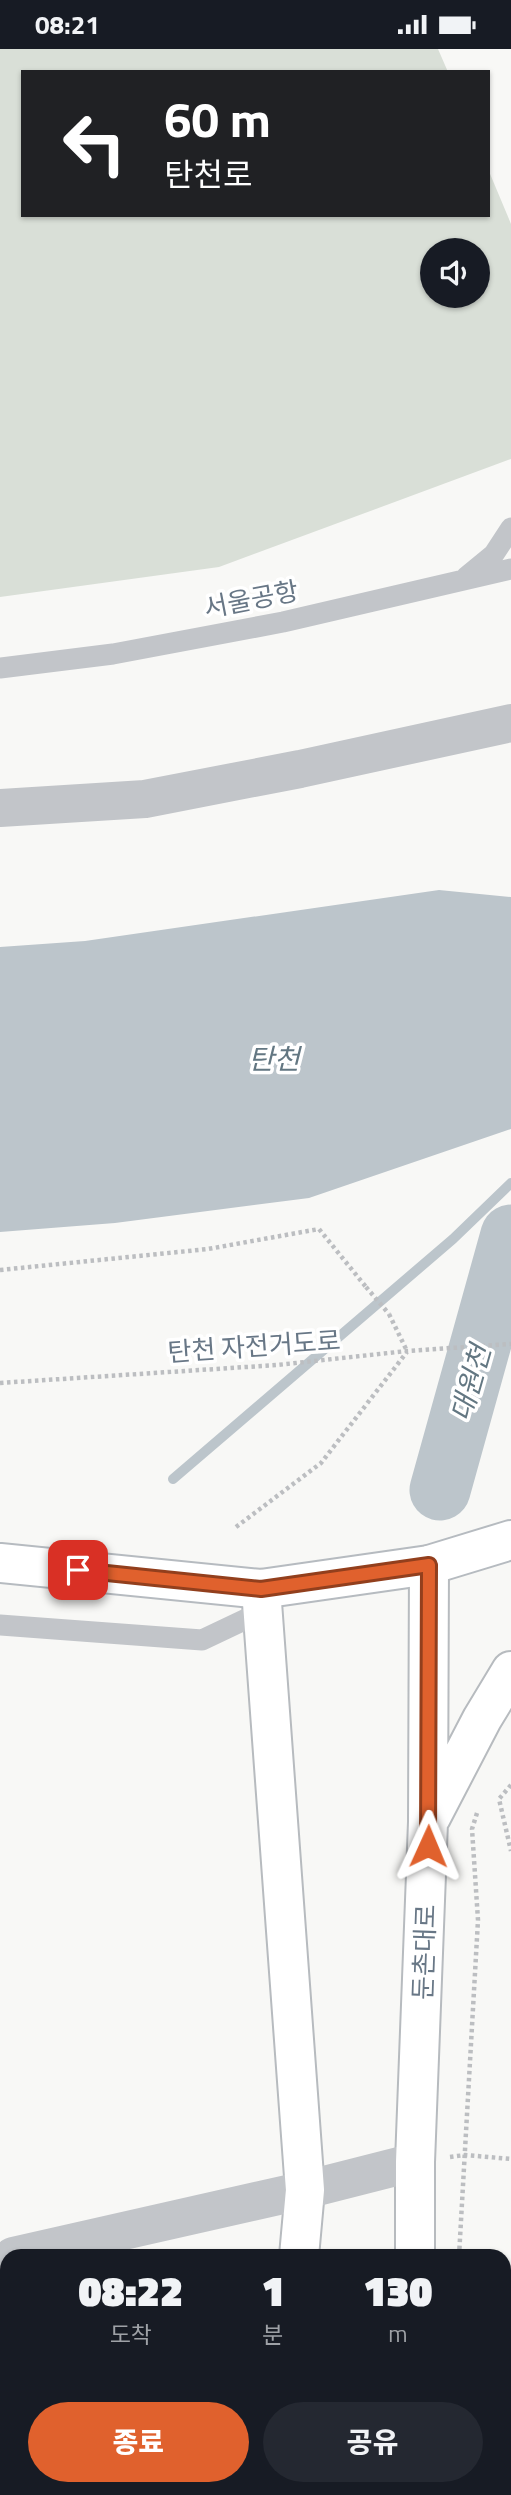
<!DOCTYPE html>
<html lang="ko">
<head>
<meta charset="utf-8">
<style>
	:root { --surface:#171b24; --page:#242831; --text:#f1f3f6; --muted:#9ea1a6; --accent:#e0612d }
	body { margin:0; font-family:"Titillium Web","Noto Sans KR",sans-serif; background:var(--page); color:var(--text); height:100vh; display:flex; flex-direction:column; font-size:26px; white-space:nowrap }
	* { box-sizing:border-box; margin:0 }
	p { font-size:23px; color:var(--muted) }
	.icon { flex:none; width:38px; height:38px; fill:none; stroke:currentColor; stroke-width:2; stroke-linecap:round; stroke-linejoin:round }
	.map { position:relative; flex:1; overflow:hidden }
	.details { position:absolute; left:0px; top:2200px; width:511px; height:247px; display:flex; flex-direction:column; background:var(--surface); border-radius:21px 21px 0 0; box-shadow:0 2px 5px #0004 }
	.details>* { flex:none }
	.hud { position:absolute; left:21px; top:21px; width:469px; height:147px; border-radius:0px; box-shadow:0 2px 5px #0004; background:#202124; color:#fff; overflow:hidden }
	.fabs { position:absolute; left:420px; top:189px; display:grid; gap:14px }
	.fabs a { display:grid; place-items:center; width:70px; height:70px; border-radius:50%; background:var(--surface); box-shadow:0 2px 5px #0004; font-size:35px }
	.pin { position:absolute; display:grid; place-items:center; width:60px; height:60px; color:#fff; margin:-30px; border-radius:14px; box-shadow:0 4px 10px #0006 }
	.me { position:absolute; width:77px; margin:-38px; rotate:1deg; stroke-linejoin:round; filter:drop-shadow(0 0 5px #0008) }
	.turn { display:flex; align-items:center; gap:24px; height:147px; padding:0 28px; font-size:32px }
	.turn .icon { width:91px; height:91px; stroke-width:2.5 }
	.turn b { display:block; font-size:49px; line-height:60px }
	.eta { display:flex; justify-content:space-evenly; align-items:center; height:119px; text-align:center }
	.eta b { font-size:42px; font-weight:800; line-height:49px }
	.button { display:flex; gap:14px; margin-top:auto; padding:14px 28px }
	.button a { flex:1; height:80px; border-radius:42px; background:var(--accent); color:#fff; font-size:28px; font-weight:800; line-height:80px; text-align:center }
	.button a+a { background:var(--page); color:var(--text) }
	.status { display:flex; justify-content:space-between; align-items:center; height:49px; padding:0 35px; background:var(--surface); direction:ltr }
	.status svg { height:19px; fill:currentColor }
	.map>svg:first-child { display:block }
	.built { fill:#e6e7e7 }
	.green { fill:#d9dfd7; fill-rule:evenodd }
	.water { fill:#bcc5cb }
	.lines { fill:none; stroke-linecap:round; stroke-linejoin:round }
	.stream { stroke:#bcc5cb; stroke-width:10 }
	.river { stroke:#bcc5cb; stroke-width:61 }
	.secondary-casing { stroke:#b6bbc0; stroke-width:42 }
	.primary-casing { stroke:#b7bbbf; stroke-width:42 }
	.path { stroke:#bcbec1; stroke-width:4.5; stroke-dasharray:3.5 3.5; stroke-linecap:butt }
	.service { stroke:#c2c5c9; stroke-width:21 }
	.minor { stroke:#c2c5c9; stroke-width:38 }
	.tertiary { stroke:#c2c5c9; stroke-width:38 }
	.secondary { stroke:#fff; stroke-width:38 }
	.primary { stroke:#fff; stroke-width:38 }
	.path-bridge { stroke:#bcbec1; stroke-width:4.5; stroke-dasharray:3.5 3.5; stroke-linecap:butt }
	.route-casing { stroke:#923f1d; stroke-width:18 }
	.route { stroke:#e0612d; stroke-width:12 }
	.labels { text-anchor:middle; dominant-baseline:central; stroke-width:7; stroke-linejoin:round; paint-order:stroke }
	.street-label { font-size:26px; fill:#687786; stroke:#fff }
	.water-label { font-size:28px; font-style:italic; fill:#637782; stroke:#fff }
</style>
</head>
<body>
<div class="status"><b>08:21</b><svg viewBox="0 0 49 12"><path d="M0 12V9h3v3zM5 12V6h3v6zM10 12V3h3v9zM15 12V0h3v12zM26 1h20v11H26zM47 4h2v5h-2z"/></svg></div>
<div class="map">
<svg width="511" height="2446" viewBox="0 0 511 2446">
	<rect width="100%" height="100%" fill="#f8f8f6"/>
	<path class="built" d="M7,2285V2440H29L3,2446L0,2430V2287Z"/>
	<path class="green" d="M0,0H438L448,23H23V166H488V120L511,175V410L219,518L0,548ZM432,201H478V247H432Z"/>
	<path class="water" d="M439,841L511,848V1080L309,1149L115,1174L0,1183V898L85,892Z"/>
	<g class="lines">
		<path class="stream" d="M173,1430L453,1190L511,1134"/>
		<path class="river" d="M440,1441L511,1186"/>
		<defs>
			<path id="secondary" d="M0,1514L261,1540L429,1516L511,1491"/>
			<path id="primary" d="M261,1540L305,2141L299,2207
				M431,1768L482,1670L511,1622
				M415,2207V2113L428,1773L429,1516
				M417,2440V2446
				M291,2446V2440"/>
		</defs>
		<use href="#secondary" class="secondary-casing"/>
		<use href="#primary" class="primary-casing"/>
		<path class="path" d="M0,1221L208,1200L319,1180L366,1238
			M389,1265L407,1302
			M0,1334L277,1316L407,1302L511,1295
			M236,1478L321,1414L407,1303
			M511,1736L499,1750L511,1802
			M450,2108L465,2106L511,2110
			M459,2207L478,1871L472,1780L477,1764"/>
		<path class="service" d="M466,528L494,505L511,479
			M0,619L113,605L283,573L511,520
			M0,1576L202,1591L263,1562
			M108,2446L125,2442"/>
		<path class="minor" d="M0,759L145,750L300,720L511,674"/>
		<path class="tertiary" d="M13,2207L305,2141L415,2113"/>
		<use href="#secondary" class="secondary"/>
		<use href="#primary" class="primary"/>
		<path class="path-bridge" d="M366,1238L389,1265"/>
	</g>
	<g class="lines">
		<defs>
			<path id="route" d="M78,1521L261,1540L429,1516L428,1797"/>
		</defs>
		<use href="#route" class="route-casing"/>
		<use href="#route" class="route"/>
	</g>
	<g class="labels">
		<g class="street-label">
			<text transform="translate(251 550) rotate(-11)">서울공항</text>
			<text transform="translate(254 1297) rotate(-4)">탄천 자전거도로</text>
			<text transform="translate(424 1903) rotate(-88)">둔촌대로</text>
		</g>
		<g class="water-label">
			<text x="274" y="1009">탄천</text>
			<text transform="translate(470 1334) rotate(-74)">대원천</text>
		</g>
	</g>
</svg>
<div class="fabs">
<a><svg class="icon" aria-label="sound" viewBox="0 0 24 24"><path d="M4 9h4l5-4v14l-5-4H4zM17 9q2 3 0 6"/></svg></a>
</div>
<div class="pin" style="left:78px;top:1521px;background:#d93025"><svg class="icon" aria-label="arrive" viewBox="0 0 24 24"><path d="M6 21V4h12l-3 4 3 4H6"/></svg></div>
<svg class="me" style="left:428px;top:1797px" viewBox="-20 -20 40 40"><path d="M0-17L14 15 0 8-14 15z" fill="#e0612d" stroke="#fff" stroke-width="4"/></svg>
<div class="hud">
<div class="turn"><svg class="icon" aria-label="left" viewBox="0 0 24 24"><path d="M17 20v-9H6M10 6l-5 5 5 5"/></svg><div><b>60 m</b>탄천로</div></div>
</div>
<section class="details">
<div class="eta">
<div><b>08:22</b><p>도착</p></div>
<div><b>1</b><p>분</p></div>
<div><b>130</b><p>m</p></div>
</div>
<div class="button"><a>종료</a><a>공유</a></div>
</section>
</div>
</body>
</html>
